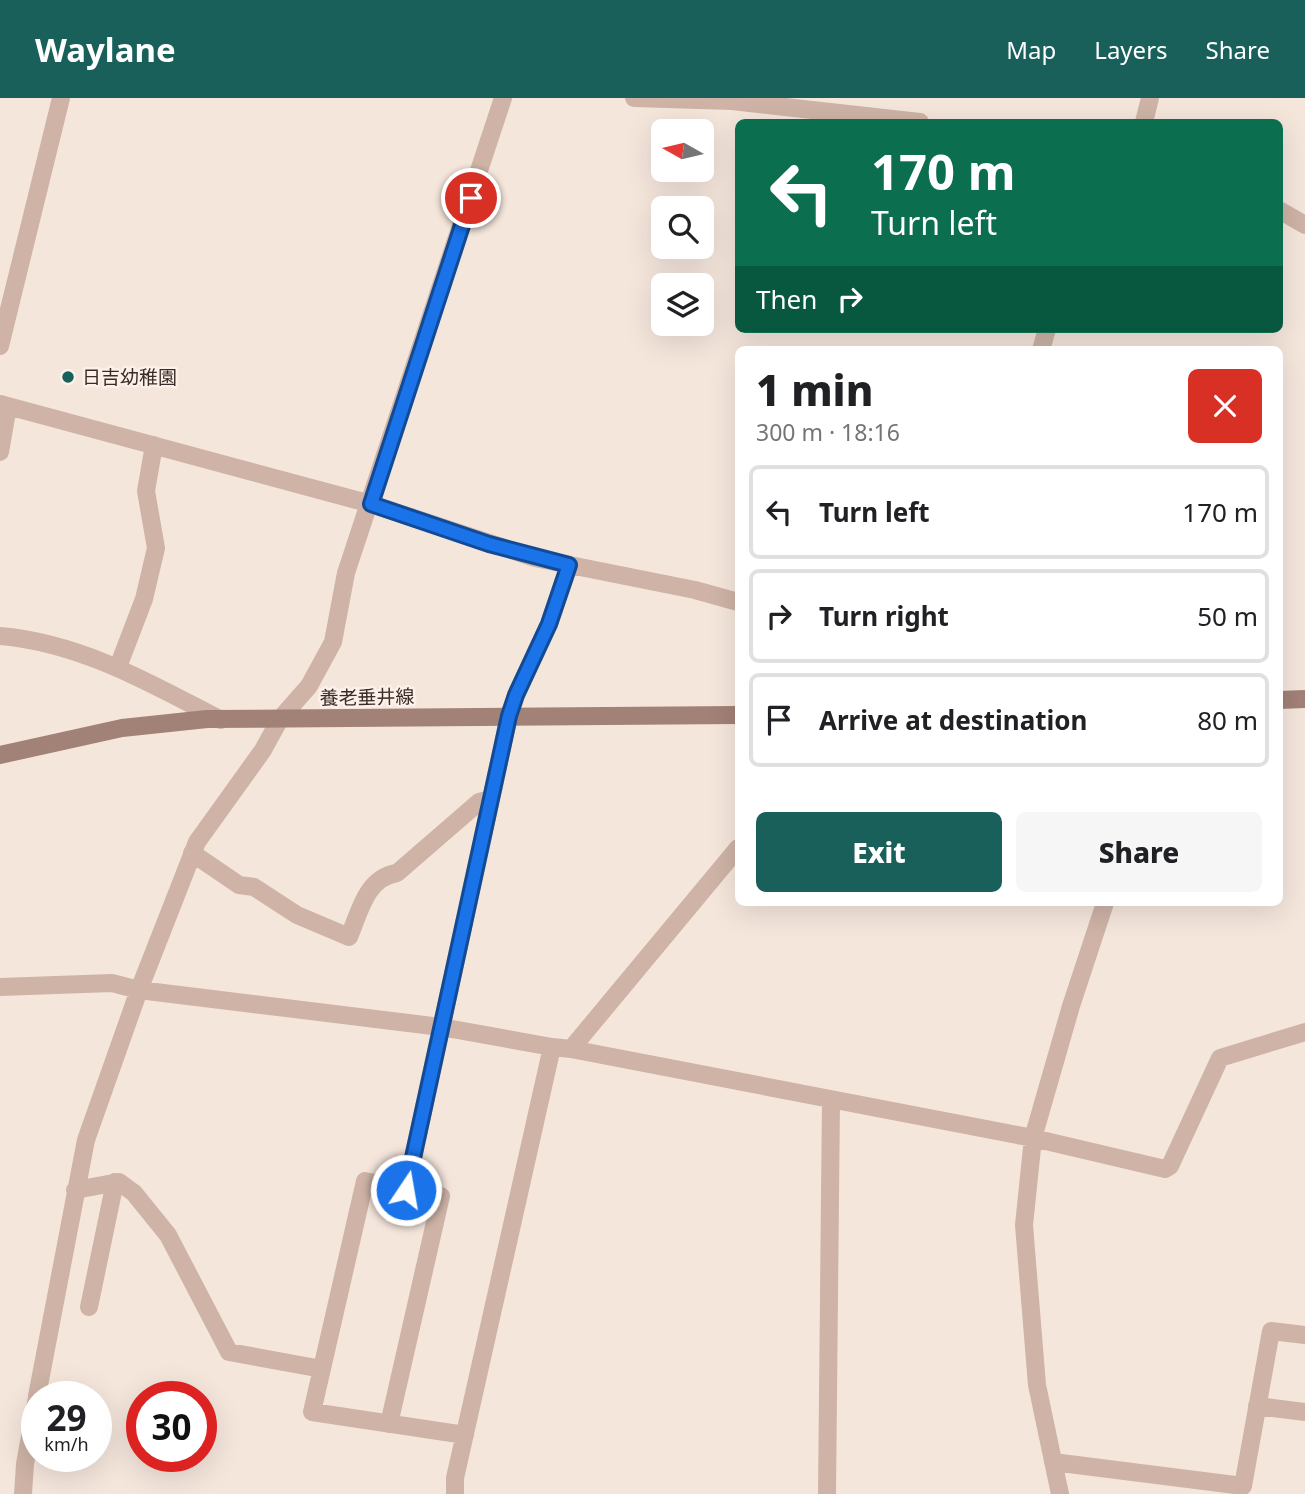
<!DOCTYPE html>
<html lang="en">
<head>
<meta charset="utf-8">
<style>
	:root { --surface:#fff; --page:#f6f6f6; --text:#202124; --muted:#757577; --line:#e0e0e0; --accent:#19605b }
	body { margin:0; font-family:"Noto Sans","Noto Sans JP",sans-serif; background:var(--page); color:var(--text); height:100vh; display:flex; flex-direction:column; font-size:26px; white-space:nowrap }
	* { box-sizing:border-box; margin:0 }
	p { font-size:23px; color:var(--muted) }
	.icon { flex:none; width:38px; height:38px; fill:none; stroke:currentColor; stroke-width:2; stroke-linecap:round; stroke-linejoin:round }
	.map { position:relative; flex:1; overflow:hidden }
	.details { position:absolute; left:735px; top:248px; width:548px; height:560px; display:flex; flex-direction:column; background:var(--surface); border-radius:10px; box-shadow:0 7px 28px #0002 }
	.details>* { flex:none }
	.top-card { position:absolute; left:735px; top:21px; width:548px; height:214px; border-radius:10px; box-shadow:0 7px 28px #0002; background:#0b6e4f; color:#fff; overflow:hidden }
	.needle { width:46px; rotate:278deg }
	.tools { position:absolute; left:651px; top:21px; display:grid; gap:14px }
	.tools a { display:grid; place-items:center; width:63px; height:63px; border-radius:10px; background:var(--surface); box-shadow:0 7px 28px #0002; font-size:35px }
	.speed { position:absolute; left:21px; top:1283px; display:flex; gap:14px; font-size:35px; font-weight:700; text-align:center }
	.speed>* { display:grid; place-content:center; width:91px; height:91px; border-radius:50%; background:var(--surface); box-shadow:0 7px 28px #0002; line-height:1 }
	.speed small { font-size:18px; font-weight:400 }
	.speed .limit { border:10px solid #d22; background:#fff; color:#111 }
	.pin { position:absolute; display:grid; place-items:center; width:60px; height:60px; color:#fff; margin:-30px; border:4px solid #fff; border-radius:50%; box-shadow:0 2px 7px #0007 }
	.me { position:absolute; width:77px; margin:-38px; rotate:12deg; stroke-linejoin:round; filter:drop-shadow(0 0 5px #0008) }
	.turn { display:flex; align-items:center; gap:24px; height:147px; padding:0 21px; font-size:32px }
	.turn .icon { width:91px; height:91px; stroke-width:2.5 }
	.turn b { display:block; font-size:49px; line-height:60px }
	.then { display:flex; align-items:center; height:66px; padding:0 21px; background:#0003; gap:14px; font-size:26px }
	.round { display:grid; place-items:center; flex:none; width:74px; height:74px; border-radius:10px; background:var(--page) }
	.summary { display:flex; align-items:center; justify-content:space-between; height:119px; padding:0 21px }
	h1 { font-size:42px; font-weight:800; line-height:52px }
	.primary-button { display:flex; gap:14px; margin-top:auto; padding:14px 21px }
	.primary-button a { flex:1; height:80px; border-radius:10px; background:var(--accent); color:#fff; font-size:28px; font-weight:800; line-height:80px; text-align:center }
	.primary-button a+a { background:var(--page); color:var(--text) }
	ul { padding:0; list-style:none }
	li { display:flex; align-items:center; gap:21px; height:94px; margin:0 14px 10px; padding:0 7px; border:4px solid var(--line); border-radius:10px }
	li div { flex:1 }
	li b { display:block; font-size:26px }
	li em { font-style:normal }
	header { display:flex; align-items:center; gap:42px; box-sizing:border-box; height:98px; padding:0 35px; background:var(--accent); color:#fff }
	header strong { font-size:33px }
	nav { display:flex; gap:38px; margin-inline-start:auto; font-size:24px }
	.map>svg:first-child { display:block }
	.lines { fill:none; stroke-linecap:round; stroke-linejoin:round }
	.street { stroke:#ceb3a6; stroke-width:18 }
	.secondary { stroke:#a28177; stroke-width:18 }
	.route-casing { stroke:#114b97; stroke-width:18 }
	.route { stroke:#1a73e8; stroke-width:12 }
	.poi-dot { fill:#19605b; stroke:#fcf1e9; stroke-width:2.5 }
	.labels { text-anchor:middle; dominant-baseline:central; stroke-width:5; stroke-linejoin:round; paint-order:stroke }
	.poi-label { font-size:19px; fill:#3a2b28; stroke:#fcf1e9; text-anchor:start }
	.street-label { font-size:19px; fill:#3a2b28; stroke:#fcf1e9 }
</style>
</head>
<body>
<header>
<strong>Waylane</strong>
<nav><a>Map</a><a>Layers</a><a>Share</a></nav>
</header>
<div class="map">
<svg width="1305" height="1396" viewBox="0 0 1305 1396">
	<rect width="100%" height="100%" fill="#f5e6dc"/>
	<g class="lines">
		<path class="street" d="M634,0L732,3L920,24
			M1144,24L1150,0
			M1279,112L1305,127
			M0,248L61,0
			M1041,252L1047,231
			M0,306L371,406L535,460L695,492L738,504
			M0,354L8,308
			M0,538C81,545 150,585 221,622
			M118,569L144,501L156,450L146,393L154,347
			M192,755L239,787L254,789L297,817L349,839C360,813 366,780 397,775L479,704L491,701
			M0,889L112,885L139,892L441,929L552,949
			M571,951L1033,1040L1165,1071L1170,1068L1220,960L1305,934
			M75,1092L119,1084L134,1095L168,1137L229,1254L322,1271
			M406,1092L509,618L516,597L549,526L569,467
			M89,1209L115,1084
			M37,1298L86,1042L139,892L197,744L263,652L280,621L309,588L333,544L346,475L503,0
			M1257,1308L1305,1314
			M389,1326L441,1098L365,1083L312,1314L465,1337
			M1053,1364L1243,1388L1271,1233L1305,1237
			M23,1396L25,1366L37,1299
			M455,1396V1380L552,949L571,951L738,750
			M827,1396L831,1001
			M1060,1396L1037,1287L1024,1127L1033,1040L1071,908L1105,805"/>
		<path class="secondary" d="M1279,602L1305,601
			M0,657L122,630L207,621L738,617"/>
	</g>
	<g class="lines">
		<defs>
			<path id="route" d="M406,1092L509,618L516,597L549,526L569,467L489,446L371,406L471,100"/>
		</defs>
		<use href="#route" class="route-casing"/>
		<use href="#route" class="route"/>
	</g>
	<circle class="poi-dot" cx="68" cy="279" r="7"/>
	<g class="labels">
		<g class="poi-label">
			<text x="82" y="279">日吉幼稚園</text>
		</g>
		<g class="street-label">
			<text transform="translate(367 599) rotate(-1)">養老垂井線</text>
		</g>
	</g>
</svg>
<div class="tools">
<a><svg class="needle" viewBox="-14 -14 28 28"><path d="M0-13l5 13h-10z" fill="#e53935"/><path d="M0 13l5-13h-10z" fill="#757577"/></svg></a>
<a><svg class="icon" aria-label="search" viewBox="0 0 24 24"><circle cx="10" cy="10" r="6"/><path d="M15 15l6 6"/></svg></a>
<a><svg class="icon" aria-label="layers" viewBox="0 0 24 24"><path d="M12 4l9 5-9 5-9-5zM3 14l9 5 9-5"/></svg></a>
</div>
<div class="speed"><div>29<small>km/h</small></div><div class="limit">30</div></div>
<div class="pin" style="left:471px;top:100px;background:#d93025"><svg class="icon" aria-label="arrive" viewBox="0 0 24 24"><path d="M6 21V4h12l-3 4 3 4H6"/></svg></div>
<svg class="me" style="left:406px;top:1092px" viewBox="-20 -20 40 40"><circle r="17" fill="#1a73e8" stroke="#fff" stroke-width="3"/><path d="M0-11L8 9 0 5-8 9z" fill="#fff"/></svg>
<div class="top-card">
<div class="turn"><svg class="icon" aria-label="left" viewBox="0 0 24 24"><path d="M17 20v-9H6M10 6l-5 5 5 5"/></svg><div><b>170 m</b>Turn left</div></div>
<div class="then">Then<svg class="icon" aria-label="right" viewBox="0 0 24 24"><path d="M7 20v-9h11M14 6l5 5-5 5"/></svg></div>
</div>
<section class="details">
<div class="summary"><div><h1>1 min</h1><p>300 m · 18:16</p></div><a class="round" style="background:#d93025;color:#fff"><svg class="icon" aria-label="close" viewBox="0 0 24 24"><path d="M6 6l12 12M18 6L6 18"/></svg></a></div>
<ul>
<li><svg class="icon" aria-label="left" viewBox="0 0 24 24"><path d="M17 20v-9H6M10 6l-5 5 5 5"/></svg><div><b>Turn left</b></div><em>170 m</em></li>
<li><svg class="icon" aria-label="right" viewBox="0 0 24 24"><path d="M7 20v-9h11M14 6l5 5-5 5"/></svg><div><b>Turn right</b></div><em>50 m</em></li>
<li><svg class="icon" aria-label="arrive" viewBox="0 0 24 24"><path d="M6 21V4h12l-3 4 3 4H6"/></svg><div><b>Arrive at destination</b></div><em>80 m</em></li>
</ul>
<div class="primary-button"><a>Exit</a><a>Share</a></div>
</section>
</div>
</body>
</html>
